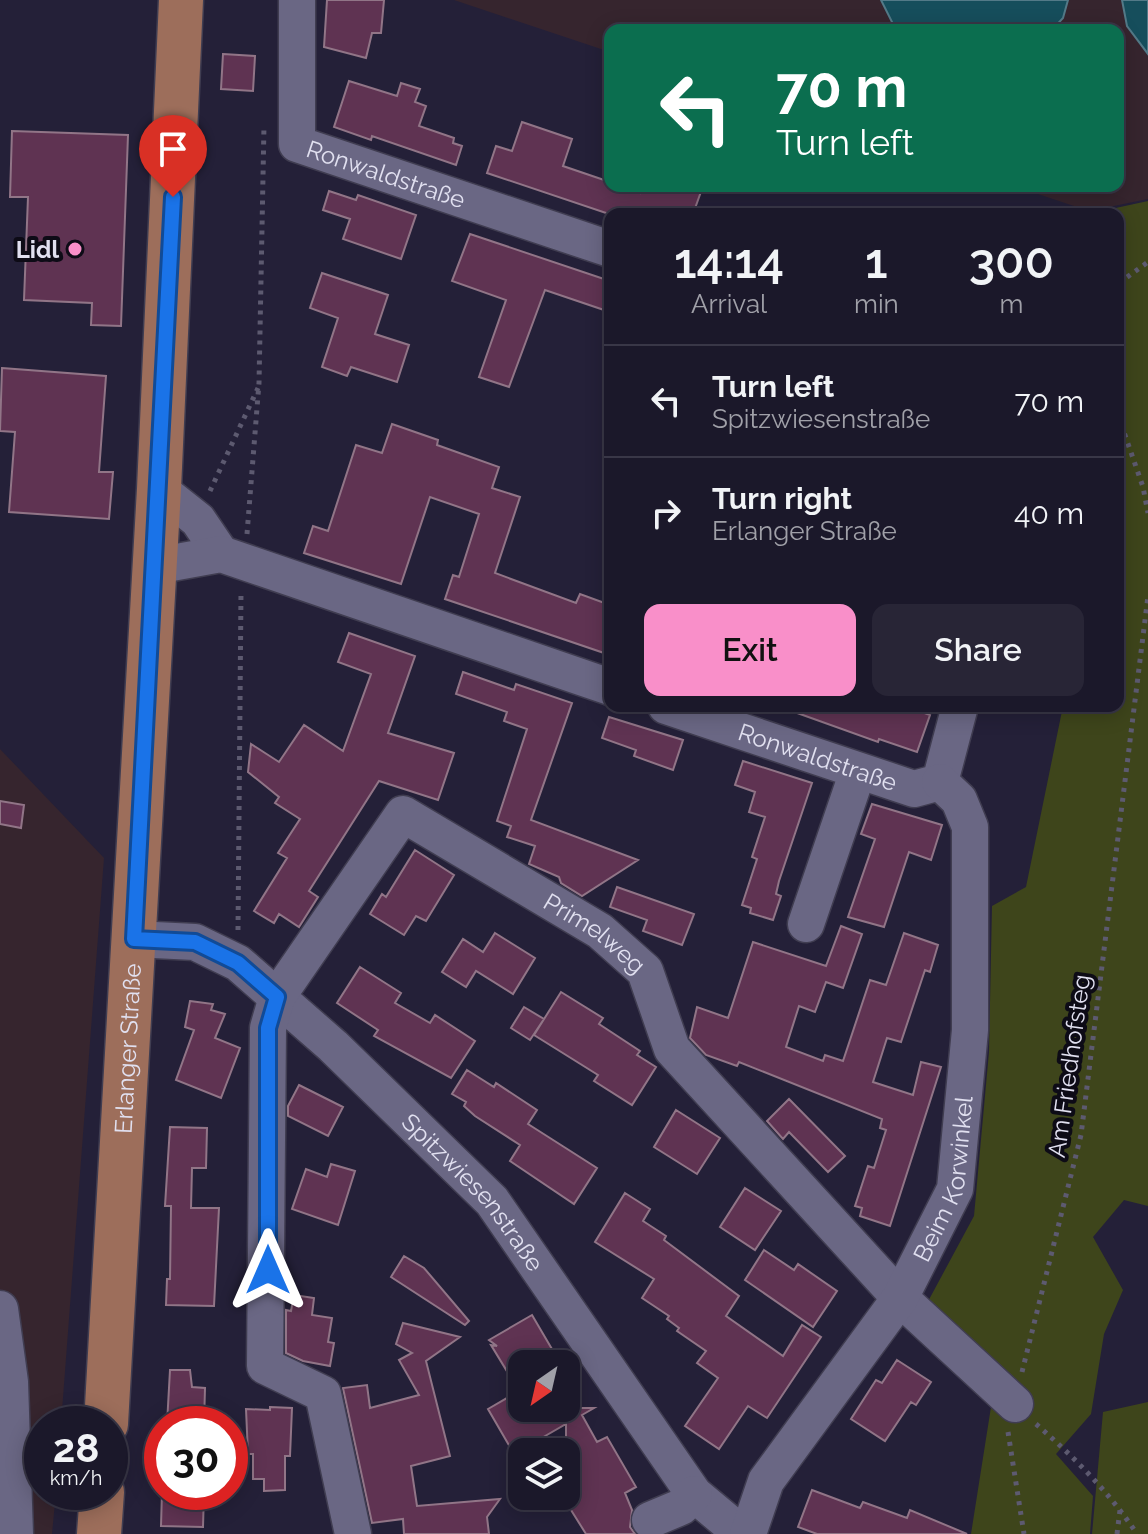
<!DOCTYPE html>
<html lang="en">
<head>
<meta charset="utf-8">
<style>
	:root { --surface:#1b182a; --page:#282536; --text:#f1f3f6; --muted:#a0a0a8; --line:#393747; --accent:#f98fc9 }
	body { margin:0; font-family:Raleway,sans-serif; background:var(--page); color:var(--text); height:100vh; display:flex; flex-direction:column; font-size:30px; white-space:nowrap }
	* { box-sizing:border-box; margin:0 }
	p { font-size:26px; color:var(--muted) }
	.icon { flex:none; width:44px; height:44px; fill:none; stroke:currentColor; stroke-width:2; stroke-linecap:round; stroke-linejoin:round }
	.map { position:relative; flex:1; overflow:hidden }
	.details { position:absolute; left:604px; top:208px; width:520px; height:504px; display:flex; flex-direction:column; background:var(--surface); border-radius:16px; box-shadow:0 4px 20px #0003,0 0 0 2px var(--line) }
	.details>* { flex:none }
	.banner { position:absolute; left:604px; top:24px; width:520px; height:168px; border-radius:16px; box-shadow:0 4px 20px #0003,0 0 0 2px var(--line); background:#0b6e4f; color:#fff; overflow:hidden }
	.needle { width:52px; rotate:214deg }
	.fabs { position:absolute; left:508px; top:1350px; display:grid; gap:16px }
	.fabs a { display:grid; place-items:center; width:72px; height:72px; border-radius:16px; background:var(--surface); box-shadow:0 4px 20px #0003,0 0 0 2px var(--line); font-size:40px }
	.speed { position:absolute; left:24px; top:1406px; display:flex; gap:16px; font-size:40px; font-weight:700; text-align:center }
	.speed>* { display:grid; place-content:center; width:104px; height:104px; border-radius:50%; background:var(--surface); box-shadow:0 4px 20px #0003,0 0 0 2px var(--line); line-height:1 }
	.speed small { font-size:20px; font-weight:400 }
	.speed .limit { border:12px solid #d22; background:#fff; color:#111 }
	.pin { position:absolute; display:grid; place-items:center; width:68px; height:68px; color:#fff; margin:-82px -34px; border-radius:50% 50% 50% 0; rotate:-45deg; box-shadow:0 0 8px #0007 }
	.pin .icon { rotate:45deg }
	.me { position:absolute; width:88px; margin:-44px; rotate:0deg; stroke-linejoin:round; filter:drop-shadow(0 0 6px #0008) }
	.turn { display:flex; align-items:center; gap:28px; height:168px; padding:0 40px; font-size:36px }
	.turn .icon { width:104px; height:104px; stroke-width:2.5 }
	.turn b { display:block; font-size:56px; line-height:68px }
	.eta { display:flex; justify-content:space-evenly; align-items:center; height:136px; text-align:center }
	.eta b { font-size:48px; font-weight:600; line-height:56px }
	.button { display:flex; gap:16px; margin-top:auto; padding:16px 40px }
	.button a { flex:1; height:92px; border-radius:16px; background:var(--accent); color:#111; font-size:32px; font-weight:600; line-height:92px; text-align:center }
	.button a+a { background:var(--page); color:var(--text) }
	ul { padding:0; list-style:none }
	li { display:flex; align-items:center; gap:24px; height:112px; padding:0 40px; border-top:2px solid var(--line) }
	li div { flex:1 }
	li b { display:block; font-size:30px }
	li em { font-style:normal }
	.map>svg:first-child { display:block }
	.industrial { fill:#36252e }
	.green { fill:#3e451b }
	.water { fill:#164e5c; stroke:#537a88; stroke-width:2 }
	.building { fill:#5f3352; stroke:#917587; stroke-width:2 }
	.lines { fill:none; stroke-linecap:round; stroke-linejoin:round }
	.minor-casing { stroke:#403d51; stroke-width:39 }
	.major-casing { stroke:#403d51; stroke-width:47 }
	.path { stroke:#5d5a70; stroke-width:5; stroke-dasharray:4 6; stroke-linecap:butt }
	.minor { stroke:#6a6784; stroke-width:36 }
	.major { stroke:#9d6e5b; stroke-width:44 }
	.route-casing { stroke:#114b97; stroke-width:20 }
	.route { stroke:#1a73e8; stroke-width:14 }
	.poi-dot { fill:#f98fc9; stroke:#0d0b16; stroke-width:3 }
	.labels { text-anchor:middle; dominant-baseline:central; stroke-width:8; stroke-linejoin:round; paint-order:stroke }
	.street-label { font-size:24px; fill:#e1e0f0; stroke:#0d0b16 }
	.poi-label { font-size:24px; font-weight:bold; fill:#e1e0f0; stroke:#0d0b16; text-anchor:end }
</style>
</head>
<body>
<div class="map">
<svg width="1148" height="1534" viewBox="0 0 1148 1534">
	<rect width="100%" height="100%" fill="#242038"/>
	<path class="industrial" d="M454,0H1148V199L1089,211L1014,186H1118V30H610V52Z
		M0,749L104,858L61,1424H42V1492H56L52,1534H0Z"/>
	<path class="green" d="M1148,201V1206L1124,1200L1093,1237L1123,1290L1104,1334L1091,1414L1056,1454L1093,1496L1090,1534H971L991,1407L925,1307L974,1216L989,1052L992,906L1026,887L1063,706H1118V214H1088Z
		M1148,1402V1534H1092L1103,1412Z"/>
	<path class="water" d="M881,0H1068L1063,18L1052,30H896Z
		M1122,0H1148V54L1127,26Z"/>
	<path class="building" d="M327,0H384L381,33H372L366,58L324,47Z
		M223,54L255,56L253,91L221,89Z
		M349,81L397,96L401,83L420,89L415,102L426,106L419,126L454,138L453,143L462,146L456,165L372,136L371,140L334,127Z
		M522,122L572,139L563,166L610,182V186L640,193L643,186H703L693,214H609L487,173L496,146L512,151Z
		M12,131L128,135L121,326L91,325L92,303L24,300L28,197H10Z
		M329,191L356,200L358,195L416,215L401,259L343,239L350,219L323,210Z
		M470,234L610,281V312L545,290L509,387L479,377L506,300L452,281Z
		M322,273L388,295L375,334L409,345L397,382L351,367L347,376L322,367L338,318L310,308Z
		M2,368L106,376L99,472H113L109,519L9,512L15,432L0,431Z
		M392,424L438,440L437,445L499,467L492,488L520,497L495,573L576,603L580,594L610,605V655L445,599L453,575L459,577L479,514L430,497L401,584L304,553L313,526L328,531L356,445L382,453Z
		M349,633L415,656L388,733L454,753L438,800L379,781L309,891L318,897L299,927L279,914L274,923L254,911L287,858L278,853L300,819L275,803L279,797L248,772L251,744L279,762L304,725L343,751L371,674L338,662Z
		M463,672L514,690L516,684L572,703L531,820L638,860L582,896L561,883L559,877L529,864L535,846L507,837L511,826L497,821L527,729L504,721L507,712L456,694Z
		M786,706H905L930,715L917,752L879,739L878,742L786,709Z
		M609,717L683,740L673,770L634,756L636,750L602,738Z
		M743,761L812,783L779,881L776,894L781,896L773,920L750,913L751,908L742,905L757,859L752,857L765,817L749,812L755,792L735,785Z
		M0,801L24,805L21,828L0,824Z
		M872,804L942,825L931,860L909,852L884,927L848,917L875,839L861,834Z
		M415,850L454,875L426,921L416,916L404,935L370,914L382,894L386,897Z
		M617,887L694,914L682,945L643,931L647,920L610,907Z
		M841,926L862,934L843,988L826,982L815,1012L799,1006L786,1047L823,1061L825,1055L843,1061L870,980L886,985L904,933L938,945L930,972L925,970L901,1042L887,1038L873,1082L913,1095L921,1062L941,1067L890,1226L860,1216L862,1208L855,1206L868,1166L874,1168L886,1130L880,1128L882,1119L739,1062L737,1066L706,1055L690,1038L697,1007L728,1018L753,942L826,966Z
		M495,933L535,958L513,994L476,971L466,987L442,972L463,939L483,952Z
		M360,967L401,993L395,1003L430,1023L435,1015L475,1041L451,1078L374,1036L378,1030L337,1003Z
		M561,992L603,1018L599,1024L640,1051L637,1055L656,1067L632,1105L594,1081L598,1075L534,1035Z
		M190,1001L213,1004L211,1010L225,1014L215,1038L240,1048L221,1098L176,1080L194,1030L185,1027Z
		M524,1007L544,1019L530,1040L511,1028Z
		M467,1070L494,1087L496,1083L537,1110L528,1124L597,1168L574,1204L510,1161L520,1145L475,1116L464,1106L466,1102L452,1094Z
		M299,1085L343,1107L328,1136L288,1116V1106Z
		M789,1099L845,1156L828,1172L789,1132L783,1139L767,1121Z
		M676,1110L720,1138L697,1174L654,1147Z
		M170,1127L207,1128L206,1168H192L191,1208H219L214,1306L166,1305L167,1279H170L171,1206H165Z
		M331,1164L355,1171L338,1225L292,1209L306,1169L327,1177Z
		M745,1188L781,1211L755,1250L720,1227Z
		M625,1193L650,1209L643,1221L666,1236L664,1240L739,1296L726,1316L783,1356L802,1325L821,1337L767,1418L748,1406L719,1449L685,1426L718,1378L697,1363L706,1351L677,1331L679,1328L667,1319L669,1316L642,1298L654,1279L595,1242Z
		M764,1250L794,1270L798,1264L837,1291L813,1327L745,1280Z
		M404,1256L424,1268L469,1321L465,1325L391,1277Z
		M294,1295L314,1298L312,1315L332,1318L328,1342L334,1343L330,1366L303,1361L286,1353V1310L291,1311Z
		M532,1315L556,1356L543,1364H522V1408H566V1387L578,1408H594L582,1415L597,1442L607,1437L636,1487L625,1493L632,1510L630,1527L635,1534H586L566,1502V1424L514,1454L488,1409L519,1391L491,1345L497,1346L489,1340Z
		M403,1323L460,1337L426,1361L450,1456L411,1466L417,1506L500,1499L487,1517L489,1534H404L403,1519L372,1523L343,1388L367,1385L370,1408L419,1395L399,1360L412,1353L396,1344Z
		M897,1360L931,1382L916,1405L911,1402L885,1441L851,1419L876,1380L882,1383Z
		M170,1370H190L192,1387L205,1388L204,1424H167Z
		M270,1407L292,1408L290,1456H285V1490L264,1491V1479H253V1454H248L246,1409L270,1410Z
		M812,1490L860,1508L863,1502L907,1518L910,1510L967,1534H817L798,1527Z
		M162,1492H204L203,1527L161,1526Z"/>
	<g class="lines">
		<defs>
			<g id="minor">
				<path id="s1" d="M297,0V144L610,249"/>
				<path d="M159,489L198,520L221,554"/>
				<path d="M155,566L221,554L610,687"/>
				<path id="s2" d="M666,706L914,789L940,782L960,706"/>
				<path d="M806,924L858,771"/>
				<path id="s3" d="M134,939L195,942L238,963L333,1046L492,1201L694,1494L742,1534"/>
				<path d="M0,1309L10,1382L15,1534"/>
				<path d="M650,1520L681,1507L694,1494"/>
				<path id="s4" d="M353,1534L323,1394L265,1366L268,1028L277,997L403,814L600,931L645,971L672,1049L900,1298L1015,1404"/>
				<path id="s5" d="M748,1534L766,1481L900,1298L955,1189L970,1030V827L959,800L940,782"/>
			</g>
			<g id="major">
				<path id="s6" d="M106,1424L159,489L181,0"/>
				<path d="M99,1534L102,1492"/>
			</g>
		</defs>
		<use href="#minor" class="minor-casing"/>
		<use href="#major" class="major-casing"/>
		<path class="path" d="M1119,283L1148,262
			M1118,337L1121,280
			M1118,415L1143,487L1148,513
			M210,491L258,388
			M247,534L259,383L264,125
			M238,930L241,592
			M1022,1372L1081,1135L1148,596
			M1036,1424C1074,1457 1109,1492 1137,1534
			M1008,1432L1024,1534
			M1117,1534L1120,1510"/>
		<use href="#minor" class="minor"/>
		<use href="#major" class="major"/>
	</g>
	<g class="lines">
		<defs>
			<path id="route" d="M173,197L134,939L195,942L238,963L277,997L268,1028V1270"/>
		</defs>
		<use href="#route" class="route-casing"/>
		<use href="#route" class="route"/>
	</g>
	<circle class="poi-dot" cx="75" cy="249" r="8"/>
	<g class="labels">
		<g class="street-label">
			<text stroke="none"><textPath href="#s1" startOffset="238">Ronwaldstraße</textPath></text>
			<text stroke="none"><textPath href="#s2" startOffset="160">Ronwaldstraße</textPath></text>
			<text stroke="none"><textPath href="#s4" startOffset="1026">Primelweg</textPath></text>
			<text stroke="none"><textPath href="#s6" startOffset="376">Erlanger Straße</textPath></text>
			<text transform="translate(1069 1066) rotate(-82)">Am Friedhofsteg</text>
			<text stroke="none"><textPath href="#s5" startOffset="412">Beim Korwinkel</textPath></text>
			<text stroke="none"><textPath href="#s3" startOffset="438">Spitzwiesenstraße</textPath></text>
		</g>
		<g class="poi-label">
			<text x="59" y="249">Lidl</text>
		</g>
	</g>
</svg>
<div class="fabs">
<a><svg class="needle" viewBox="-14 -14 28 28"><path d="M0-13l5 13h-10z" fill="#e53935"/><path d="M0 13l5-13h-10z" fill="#a0a0a8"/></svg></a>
<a><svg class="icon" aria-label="layers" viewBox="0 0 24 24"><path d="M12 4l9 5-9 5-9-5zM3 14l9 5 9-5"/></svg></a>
</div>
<div class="speed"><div>28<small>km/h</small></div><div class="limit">30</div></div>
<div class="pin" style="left:173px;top:197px;background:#d93025"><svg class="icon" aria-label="arrive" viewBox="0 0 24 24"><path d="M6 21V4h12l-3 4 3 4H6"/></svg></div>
<svg class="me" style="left:268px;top:1270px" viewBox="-20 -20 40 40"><path d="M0-17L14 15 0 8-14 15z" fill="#1a73e8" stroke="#fff" stroke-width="4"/></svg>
<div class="banner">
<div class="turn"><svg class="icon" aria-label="left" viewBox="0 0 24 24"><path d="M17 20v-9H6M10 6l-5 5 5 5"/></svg><div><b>70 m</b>Turn left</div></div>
</div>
<section class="details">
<div class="eta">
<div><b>14:14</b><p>Arrival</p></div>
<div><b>1</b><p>min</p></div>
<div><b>300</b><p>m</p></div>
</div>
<ul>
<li><svg class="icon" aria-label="left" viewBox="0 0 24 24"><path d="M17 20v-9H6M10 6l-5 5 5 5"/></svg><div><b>Turn left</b><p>Spitzwiesenstraße</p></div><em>70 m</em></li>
<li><svg class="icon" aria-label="right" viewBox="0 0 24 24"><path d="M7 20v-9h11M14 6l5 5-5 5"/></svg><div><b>Turn right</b><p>Erlanger Straße</p></div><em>40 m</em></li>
</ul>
<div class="button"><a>Exit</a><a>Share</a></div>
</section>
</div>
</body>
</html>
